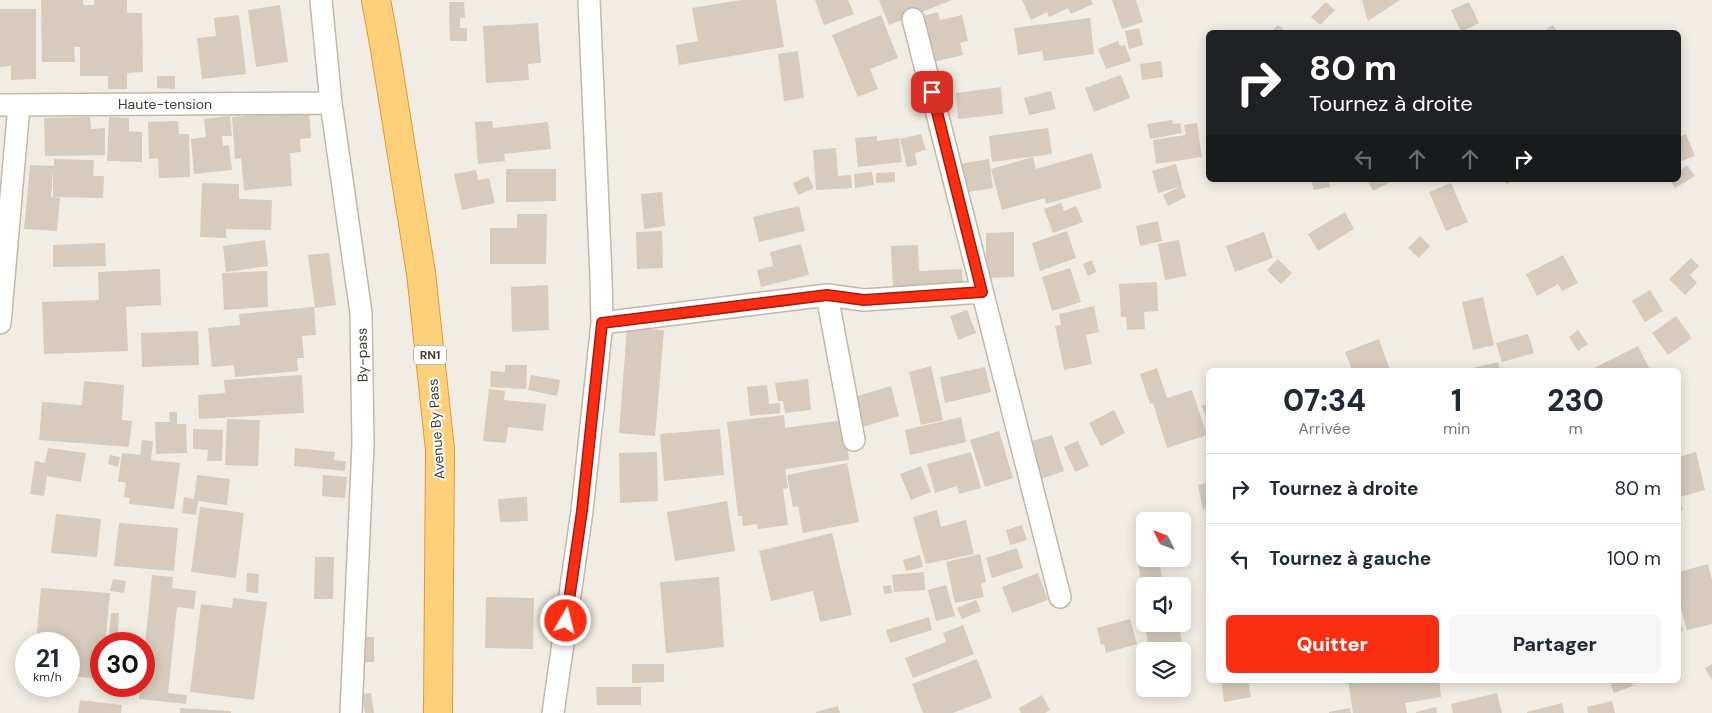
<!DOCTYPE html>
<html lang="fr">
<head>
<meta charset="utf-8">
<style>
	:root { --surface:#fff; --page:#f6f6f7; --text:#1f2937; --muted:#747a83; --line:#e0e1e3; --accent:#fa2e13 }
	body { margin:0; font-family:"DM Sans",sans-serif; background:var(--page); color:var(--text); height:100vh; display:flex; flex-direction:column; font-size:19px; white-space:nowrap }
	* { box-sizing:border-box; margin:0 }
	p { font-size:16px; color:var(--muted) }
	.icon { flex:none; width:28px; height:28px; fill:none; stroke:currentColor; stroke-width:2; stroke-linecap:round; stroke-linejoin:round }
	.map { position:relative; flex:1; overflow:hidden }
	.panel { position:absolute; left:1206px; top:368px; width:475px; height:315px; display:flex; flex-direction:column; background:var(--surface); border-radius:8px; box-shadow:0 2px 12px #0003 }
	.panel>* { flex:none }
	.top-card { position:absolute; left:1206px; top:30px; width:475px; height:152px; border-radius:8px; box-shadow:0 2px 12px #0003; background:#202124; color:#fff; overflow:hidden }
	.needle { width:32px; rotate:312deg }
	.buttons { position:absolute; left:1136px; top:512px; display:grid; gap:10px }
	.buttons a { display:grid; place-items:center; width:55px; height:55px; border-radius:8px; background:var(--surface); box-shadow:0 2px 12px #0003; font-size:25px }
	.speed { position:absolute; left:15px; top:632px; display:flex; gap:10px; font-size:25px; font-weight:700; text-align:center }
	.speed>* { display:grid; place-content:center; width:65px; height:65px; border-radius:50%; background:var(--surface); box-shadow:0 2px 12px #0003; line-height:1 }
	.speed small { font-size:12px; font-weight:400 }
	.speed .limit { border:8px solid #d22; background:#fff; color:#111 }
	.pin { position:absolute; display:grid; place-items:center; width:42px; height:42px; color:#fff; margin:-21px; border-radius:10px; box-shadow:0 2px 8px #0006 }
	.me { position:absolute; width:55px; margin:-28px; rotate:8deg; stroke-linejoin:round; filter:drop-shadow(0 0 4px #0008) }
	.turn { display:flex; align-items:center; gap:18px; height:105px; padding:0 20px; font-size:22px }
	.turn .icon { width:65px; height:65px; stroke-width:2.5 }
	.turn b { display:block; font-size:35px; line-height:42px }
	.lanes { display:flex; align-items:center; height:48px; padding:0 20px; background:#0003; justify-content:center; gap:25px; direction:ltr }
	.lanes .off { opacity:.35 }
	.eta { display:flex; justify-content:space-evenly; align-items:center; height:85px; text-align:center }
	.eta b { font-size:30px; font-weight:800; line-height:35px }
	.primary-button { display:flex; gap:10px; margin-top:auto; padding:10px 20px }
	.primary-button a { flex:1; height:58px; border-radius:8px; background:var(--accent); color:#fff; font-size:20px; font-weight:800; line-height:58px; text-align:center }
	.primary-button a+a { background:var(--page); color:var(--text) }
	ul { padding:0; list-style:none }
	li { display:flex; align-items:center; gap:15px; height:70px; padding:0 20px; border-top:1px solid var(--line) }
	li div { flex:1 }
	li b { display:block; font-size:19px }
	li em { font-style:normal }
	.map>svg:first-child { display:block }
	.building { fill:#d6cbbc }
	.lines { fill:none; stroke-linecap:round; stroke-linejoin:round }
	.minor-casing { stroke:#c0b8aa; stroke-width:24 }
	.trunk-casing { stroke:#d93; stroke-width:30 }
	.minor { stroke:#fff; stroke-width:21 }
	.trunk { stroke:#fed07a; stroke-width:28 }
	.route-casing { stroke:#a21e0c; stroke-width:12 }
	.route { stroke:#fa2e13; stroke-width:9 }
	.labels { text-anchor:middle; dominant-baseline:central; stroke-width:4; stroke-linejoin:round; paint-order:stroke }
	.shield { fill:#fff; stroke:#7c7771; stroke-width:1 }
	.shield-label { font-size:12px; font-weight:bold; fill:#443d34 }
	.street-label { font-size:14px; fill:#443d34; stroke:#fff }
</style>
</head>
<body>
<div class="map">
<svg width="1712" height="713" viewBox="0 0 1712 713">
	<rect width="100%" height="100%" fill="#f2ede4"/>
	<path class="building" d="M41,0H83V5H94V0H127V13H142L143,72L127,73V89H108V76H80V47H74L75,62H42Z
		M741,0H776L784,47L679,65L676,45L698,41L692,8Z
		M815,0H848L854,14L824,25Z
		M879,0H952L889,25Z
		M1022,0H1091L1093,4L1071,14L1068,8L1049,17L1047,12L1031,20Z
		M1112,0H1136L1143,22L1122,29Z
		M1362,0H1400L1368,21Z
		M449,2H464L465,18H460V28H467V41H450Z
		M1326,2L1335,10L1320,25L1311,17Z
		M1469,2L1479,23L1461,32L1451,10Z
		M280,5L288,62L256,67L248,10Z
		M0,9H36V79L11,80V66L0,67Z
		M938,12L940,20L962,15L968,41L960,43L963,55L933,62L923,16Z
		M239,15L246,74L202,79L197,38L216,36L214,18Z
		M881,15L898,58L870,69L878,89L858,97L832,35Z
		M1090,18L1094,54L1044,61L1042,51L1018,55L1014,28Z
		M538,23L541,63L528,64L529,80L486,83L483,26Z
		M1278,25L1286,32H1271Z
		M1553,25L1558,32H1542Z
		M1139,28L1143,45L1129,49L1125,31Z
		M1118,41L1120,46L1125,45L1131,61L1106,69L1098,49Z
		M798,51L804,98L784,101L778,54Z
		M1161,61L1163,77L1142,80L1140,64Z
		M1121,75L1130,98L1094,112L1085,88Z
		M157,76H175V89L157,88Z
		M1001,87L1003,114L958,119L956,93Z
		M1051,91L1056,109L1029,115L1024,98Z
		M309,111L311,138L300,139L301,152L290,153L292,186L244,190L241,158L235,159L232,117Z
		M230,116L232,136H222L223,146L229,145L232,170L194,174L191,139L206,137L204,119Z
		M90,117L91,129L105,128V155L45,156L44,118Z
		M109,117L129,118V131L142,132V162L107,161Z
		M1172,120L1173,124L1180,123L1182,133L1150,139L1147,124Z
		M178,121L179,134H189L190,177L159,178L158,158L149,159L148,122Z
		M492,121L493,128L548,122L551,149L504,154L505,161L478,164L475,122Z
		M1197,123L1202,157L1156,164L1153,140L1186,135L1184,125Z
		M1048,128L1052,154L992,162L989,136Z
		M921,134L926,150L915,153L917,165L907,167L900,139Z
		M1686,134L1695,156L1679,162V137Z
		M877,136V141L899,138L902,162L858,167L855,138Z
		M836,148L838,176L851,175L852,188L816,190L813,150Z
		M1092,153L1102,188L1046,204L1045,198L1002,210L991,169L1033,157L1036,169Z
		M54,159L94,160L93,176H104L103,198L53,197V169L51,197L60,198L57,231L24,229L30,165L54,166Z
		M989,159L993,188L963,193L959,164Z
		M1176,164L1182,186L1158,193L1152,171Z
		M1687,165L1695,176L1675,188L1670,180H1679V171Z
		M506,169H556V201L506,202Z
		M476,170L478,180L489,178L495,203L462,210L454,174Z
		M872,172L874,185L855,188L854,174Z
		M895,172V182L876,183V173Z
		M808,176L814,188L798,195L793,183Z
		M1311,180H1328L1330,187L1314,190Z
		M1367,180H1394L1373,191Z
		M1505,180H1516L1506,184Z
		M202,183L239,184V199L272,200L271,230L226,229V238L200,237Z
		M1451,183L1468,222L1446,231L1429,192Z
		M1181,186L1186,197L1168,206L1163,195Z
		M662,192L665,226L644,229L641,194Z
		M1061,203L1064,211L1076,206L1083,222L1053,233L1044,209Z
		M799,206L805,231L759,242L753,217Z
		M1345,212L1354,229L1318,251L1308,234Z
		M517,214H547L546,264H490V228H517Z
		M1158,221L1162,241L1140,246L1136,226Z
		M662,231L663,268L637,269L636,232Z
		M1067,231L1076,258L1040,271L1032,243Z
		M1014,232V277L986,278V233Z
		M1264,232L1273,258L1235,272L1226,246Z
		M1420,236L1430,246L1419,258L1408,248Z
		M265,240L268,266L226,272L223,246Z
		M1179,240L1186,276L1165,280L1158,244Z
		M105,243L106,266L53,267V245Z
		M801,244L809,275L761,287L757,270L773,266L770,252Z
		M918,245L919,271L962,269L963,289L893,293L891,246Z
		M329,253L336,305L315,308L308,255Z
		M1563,255L1578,283L1562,291L1558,284L1537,296L1526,274Z
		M1691,258L1699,266L1690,275L1697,283L1685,295L1669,279Z
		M1278,259L1292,273L1281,284L1267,270Z
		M1092,260L1096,272L1088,276L1083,264Z
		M1070,268L1081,302L1052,311L1042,277Z
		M160,269L161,305L126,307L128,351L44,354L42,302L99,300L98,272Z
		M267,271L268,307L224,310L222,273Z
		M1157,282L1158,311L1144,312L1145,329L1127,330L1126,317H1121L1119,284Z
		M548,285L549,330L512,332L511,287Z
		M1650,290L1663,311L1645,322L1632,301Z
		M1483,297L1494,345L1473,350L1462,302Z
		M1094,306L1099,332L1086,335L1092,364L1064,370L1055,326L1061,325L1059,314Z
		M314,307L316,335L302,336L304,358H297L298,371L235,377L234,365L212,367L208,328L240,325L239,314Z
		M967,310L976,333L958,340L950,316Z
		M1676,316L1692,338L1668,355L1652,333Z
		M627,328L664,330L655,436L619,433Z
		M1578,330L1588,344L1578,351L1569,337Z
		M198,331L199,365L142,367L141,333Z
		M1528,334L1534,353L1502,362L1496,343Z
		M1379,339L1390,370H1352L1345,352Z
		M1638,346L1650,370H1590Z
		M1498,362L1500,370H1469V369Z
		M505,365H527L526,389L490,387L491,371L505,372Z
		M931,366L943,420L921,425L909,372Z
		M985,367L991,392L945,403L940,377Z
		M1157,368L1167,398L1192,390L1207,435L1167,448L1153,403L1150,404L1140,374Z
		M302,375L304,413L199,419L198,395L225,393L224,380Z
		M531,375L560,380L557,396L528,390Z
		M808,379L811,410L785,413L783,401H778L775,383Z
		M84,381L124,385L122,420L132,421L129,447L39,440L42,402L82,405Z
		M767,385L769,404L780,403V413L750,416L747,387Z
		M891,386L899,416L862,427L854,397Z
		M489,389L505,391L504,400L546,404L543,431L508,427L506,443L483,441Z
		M1209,403V424L1202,406Z
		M1114,410L1125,433L1101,446L1089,423Z
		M169,412H177V424H186L187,453L156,454L155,422H170Z
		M784,415L785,428L844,420L849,460L785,469L788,488L783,489L788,525L758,529L757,524L743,526L742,516H738L727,422Z
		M961,417L966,442L910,455L905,430Z
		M227,419L260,420L258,466L225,465Z
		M193,429L223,430L222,461H207L208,450L193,449Z
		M720,429L724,475L664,481L660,434Z
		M999,431L1013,478L985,487L970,440Z
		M1052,435L1064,471L1041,479L1029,442Z
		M142,440L153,441L151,460L180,463L174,509L129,504L130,498L124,497L126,482H118L122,453L140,455Z
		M1078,441L1089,466L1075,472L1064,447Z
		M48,448L86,453L81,482L47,476L44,496L30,494L35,461L45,463Z
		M295,448L335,452L334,460L346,461L345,471L294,466Z
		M657,452L658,501L620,503L619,453Z
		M971,452L981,488L959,494L957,486L935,493L927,464Z
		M1696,452L1705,490L1680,497L1683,510L1679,511V457Z
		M110,455L120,457L118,467L108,464Z
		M847,463L859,522L803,533L798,506L793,507L787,475Z
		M921,466L931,492L911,500L900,474Z
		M197,475L230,479L227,505L198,501L196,515L182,513L184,497L194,499Z
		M323,475L347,477L345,498L322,496Z
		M1209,482V509L1203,510L1198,485Z
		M527,497L528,521L500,522L498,499Z
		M727,501L735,551L675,561L667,512Z
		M200,507L244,513L236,578L191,572Z
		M937,510L941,527L966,520L974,554L926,564L913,517Z
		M56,514L101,519L97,557L51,553Z
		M119,523L178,528L174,571L114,566Z
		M1022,525L1027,540L1010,545L1006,530Z
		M832,533L852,615L820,622L813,591L771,601L759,551Z
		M1017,548L1023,568L992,578L986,558Z
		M980,554L986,582L981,584L984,597L955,603L946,562Z
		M1145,554V559H1159L1162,578L1141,581L1137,556Z
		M920,555L923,567L906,571L903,560Z
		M315,557H334L333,599H314Z
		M1708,564L1712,580V624L1687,630L1679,601V572Z
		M924,572L925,590L894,592L892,575Z
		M247,573L259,574L258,593L246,592Z
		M1038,573L1048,600L1012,613L1002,587Z
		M152,575L173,577L172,588L196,591L194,609L177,607L168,693L187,695L186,704L139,699L140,686H144V656Z
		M719,577L724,647L666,653L660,582Z
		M113,579L126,581L124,593L110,591Z
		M891,585L892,593L884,594L883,586Z
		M946,585L955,616L936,621L928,590Z
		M41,588L110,593L105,644H101V679L69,676V644H36Z
		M486,597L534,598L533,649L485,648Z
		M233,598L267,602L254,700L190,692L201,604L232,608Z
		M976,600L981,611L962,619L957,608Z
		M1145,600V619H1144L1141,601Z
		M111,613H119L118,634H109Z
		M929,617L932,630L890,643L886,630Z
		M1130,619L1137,644L1106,653L1104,644L1101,645L1097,628Z
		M1679,621L1683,631L1679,633Z
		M1145,624H1179L1183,651H1149Z
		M963,625L974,654L913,678L905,658L946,642L943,633Z
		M365,637H374V662H364Z
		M977,659L992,698L953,713H923L912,684Z
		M632,664H664V682L632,683Z
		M1712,664V680L1705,668Z
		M1221,680H1248L1251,697L1224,702Z
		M1348,680H1439L1441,697L1405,703L1407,713H1353Z
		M1609,680H1631L1633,686L1614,693Z
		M596,687H641V705H597Z
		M371,693L374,713H365L362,694Z
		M1497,693L1502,713H1453L1451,704Z
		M1042,695L1050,710L1045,713H1021L1019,708Z
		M80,700L122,705L121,713H78Z
		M1612,701L1615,713H1588L1587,707Z
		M1562,703L1564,713H1527V712Z
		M838,706L840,713H816V712Z
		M1436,707L1437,713H1416V712Z
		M180,708L231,711V713H180Z
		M1350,708L1351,713H1329V712Z"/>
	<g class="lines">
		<defs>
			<path id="minor" d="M321,0L331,103L361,313L363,444L351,713
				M913,19L1060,597
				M0,105L331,103
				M827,295L854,440
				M0,323L19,105
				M602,323L827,295L864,300L982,292
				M553,713L582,511L602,323L601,277L589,0"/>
			<path id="trunk" d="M376,0L385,49L421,273L440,450L438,713"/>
		</defs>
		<use href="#minor" class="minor-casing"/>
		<use href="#trunk" class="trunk-casing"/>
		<use href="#minor" class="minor"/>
		<use href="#trunk" class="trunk"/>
	</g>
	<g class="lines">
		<defs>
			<path id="route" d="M566,621L582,511L602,323L827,295L864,300L982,292L932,92"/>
		</defs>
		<use href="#route" class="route-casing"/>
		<use href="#route" class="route"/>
	</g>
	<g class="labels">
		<rect class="shield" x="414" y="345.5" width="32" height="19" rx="4"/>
		<g class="shield-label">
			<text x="430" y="355">RN1</text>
		</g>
		<g class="street-label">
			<text x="165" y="104">Haute-tension</text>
			<text transform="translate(362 355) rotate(-91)">By-pass</text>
			<text transform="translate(436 429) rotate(-94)">Avenue By Pass</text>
		</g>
	</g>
</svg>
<div class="buttons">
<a><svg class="needle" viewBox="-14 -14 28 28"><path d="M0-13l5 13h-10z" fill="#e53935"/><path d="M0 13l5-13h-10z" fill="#747a83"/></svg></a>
<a><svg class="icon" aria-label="sound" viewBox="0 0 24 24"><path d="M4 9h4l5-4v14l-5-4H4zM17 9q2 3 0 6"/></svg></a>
<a><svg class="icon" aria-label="layers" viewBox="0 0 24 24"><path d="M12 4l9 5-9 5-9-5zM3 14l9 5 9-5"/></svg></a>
</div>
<div class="speed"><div>21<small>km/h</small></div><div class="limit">30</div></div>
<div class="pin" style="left:932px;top:92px;background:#d93025"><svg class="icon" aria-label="arrive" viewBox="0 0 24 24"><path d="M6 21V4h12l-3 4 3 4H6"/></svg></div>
<svg class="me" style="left:566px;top:621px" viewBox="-20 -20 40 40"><circle r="17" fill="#fa2e13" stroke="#fff" stroke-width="3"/><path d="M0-11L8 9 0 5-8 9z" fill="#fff"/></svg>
<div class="top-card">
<div class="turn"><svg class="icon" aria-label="right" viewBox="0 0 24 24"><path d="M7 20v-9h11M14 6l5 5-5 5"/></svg><div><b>80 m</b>Tournez à droite</div></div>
<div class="lanes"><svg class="icon off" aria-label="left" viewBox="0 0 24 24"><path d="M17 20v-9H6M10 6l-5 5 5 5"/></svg><svg class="icon off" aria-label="ahead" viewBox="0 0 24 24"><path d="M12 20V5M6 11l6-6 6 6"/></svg><svg class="icon off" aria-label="ahead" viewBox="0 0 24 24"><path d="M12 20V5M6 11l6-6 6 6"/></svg><svg class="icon" aria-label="right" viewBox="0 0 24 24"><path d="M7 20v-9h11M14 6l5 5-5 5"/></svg></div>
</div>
<section class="panel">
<div class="eta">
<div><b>07:34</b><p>Arrivée</p></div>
<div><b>1</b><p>min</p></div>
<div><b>230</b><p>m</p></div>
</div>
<ul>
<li><svg class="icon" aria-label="right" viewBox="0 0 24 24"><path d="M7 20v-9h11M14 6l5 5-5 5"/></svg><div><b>Tournez à droite</b></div><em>80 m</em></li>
<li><svg class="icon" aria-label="left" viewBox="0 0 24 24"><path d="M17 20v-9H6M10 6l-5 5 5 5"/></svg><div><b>Tournez à gauche</b></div><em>100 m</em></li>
</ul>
<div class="primary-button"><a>Quitter</a><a>Partager</a></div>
</section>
</div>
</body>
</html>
